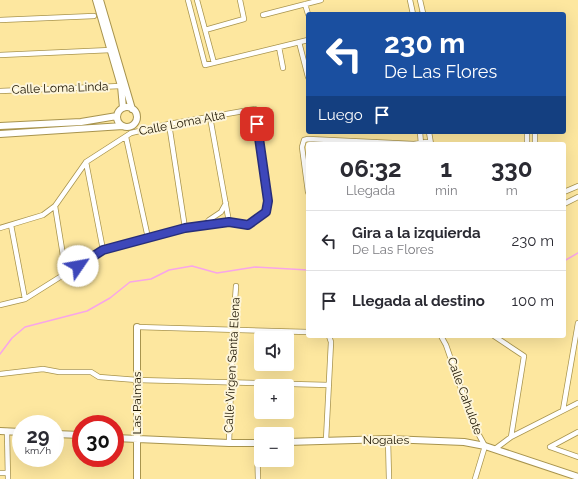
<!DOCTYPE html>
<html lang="es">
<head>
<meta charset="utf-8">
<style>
	:root { --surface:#fff; --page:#f2f2f3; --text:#2b2b33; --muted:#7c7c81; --line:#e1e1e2 }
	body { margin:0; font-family:Raleway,sans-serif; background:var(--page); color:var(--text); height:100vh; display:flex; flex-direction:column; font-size:15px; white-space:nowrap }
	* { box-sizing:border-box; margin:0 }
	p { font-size:13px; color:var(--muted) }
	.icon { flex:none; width:22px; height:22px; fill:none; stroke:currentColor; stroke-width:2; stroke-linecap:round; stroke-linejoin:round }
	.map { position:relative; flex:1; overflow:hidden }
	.side { position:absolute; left:306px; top:142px; width:260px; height:196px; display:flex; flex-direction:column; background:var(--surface); border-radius:4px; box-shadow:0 4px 16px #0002 }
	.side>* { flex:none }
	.hud { position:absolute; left:306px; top:12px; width:260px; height:122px; border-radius:4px; box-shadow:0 4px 16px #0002; background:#1a4fa0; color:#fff; overflow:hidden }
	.controls { position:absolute; left:254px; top:331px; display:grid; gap:8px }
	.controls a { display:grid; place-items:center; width:40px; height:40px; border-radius:4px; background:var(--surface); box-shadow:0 4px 16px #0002; font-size:20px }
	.speed { position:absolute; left:12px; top:415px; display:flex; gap:8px; font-size:20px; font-weight:700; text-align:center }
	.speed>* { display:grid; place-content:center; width:52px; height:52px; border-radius:50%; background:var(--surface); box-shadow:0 4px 16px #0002; line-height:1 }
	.speed small { font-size:10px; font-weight:400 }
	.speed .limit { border:6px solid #d22; background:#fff; color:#111 }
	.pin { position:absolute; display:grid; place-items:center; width:34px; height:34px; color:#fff; margin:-17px; border-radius:8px; box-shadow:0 2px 6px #0006 }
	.me { position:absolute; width:44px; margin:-22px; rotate:57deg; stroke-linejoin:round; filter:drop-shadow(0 0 3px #0008) }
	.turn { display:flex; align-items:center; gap:14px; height:84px; padding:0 12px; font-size:18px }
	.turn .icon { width:52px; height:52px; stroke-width:2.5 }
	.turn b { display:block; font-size:28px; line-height:34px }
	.then { display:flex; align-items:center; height:38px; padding:0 12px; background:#0003; gap:8px; font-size:15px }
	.eta { display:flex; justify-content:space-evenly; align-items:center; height:68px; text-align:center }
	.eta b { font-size:24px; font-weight:700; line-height:28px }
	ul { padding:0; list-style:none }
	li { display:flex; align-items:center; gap:12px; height:60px; padding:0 12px; border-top:1px solid var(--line) }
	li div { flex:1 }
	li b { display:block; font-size:15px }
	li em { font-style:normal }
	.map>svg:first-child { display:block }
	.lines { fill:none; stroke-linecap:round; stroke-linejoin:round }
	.stream { stroke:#f8a5e9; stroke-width:1.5 }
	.street-casing { stroke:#a8944e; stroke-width:6 }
	.secondary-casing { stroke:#a8944e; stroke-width:8 }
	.street { stroke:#fff; stroke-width:4.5 }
	.secondary { stroke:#fff; stroke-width:6 }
	.route-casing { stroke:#282e79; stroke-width:10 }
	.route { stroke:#3d47ba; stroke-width:7 }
	.labels { text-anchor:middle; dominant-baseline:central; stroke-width:4; stroke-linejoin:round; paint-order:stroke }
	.street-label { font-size:12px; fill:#1b1300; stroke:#fdf5d9 }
</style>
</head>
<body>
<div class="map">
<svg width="578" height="479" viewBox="0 0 578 479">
	<rect width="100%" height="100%" fill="#fde79f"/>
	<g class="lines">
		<path class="stream" d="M564,261L578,253
			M0,354L12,338L25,327L87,311L110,298L130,282L151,279L169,270L192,266L217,273L255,267L308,270"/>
		<defs>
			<path id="street" d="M188,0L205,65L308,40
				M197,0L214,63
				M410,0L413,14
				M420,0L423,13L421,14
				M305,4L308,14
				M263,15L321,0
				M0,20L94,16
				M205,30L244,19L240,0
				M299,42L308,77
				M279,47L283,68
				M0,55L111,50
				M0,91L121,86
				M210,117L229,222
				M169,124L185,228
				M420,132L421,144
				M429,132L431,144
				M126,137L148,238
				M527,144V132
				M535,144V132
				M86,162L103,250
				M308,192L302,147L304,140L308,139L414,144L426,142L430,143
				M564,192L578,186
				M564,204L578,197
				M55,206L66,274
				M11,225L25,299
				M205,225L209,220L221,212L226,203
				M0,228L43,215L55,206L86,162L131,133L169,124L255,109L268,201L266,212L248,225L229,222L185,228L103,250L25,299L0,305
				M137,327L308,332
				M441,336L446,345L474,426L485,446L475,479
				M494,336L524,356L511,437
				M0,374L43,369L59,372H91L99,377L137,380L329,385
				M563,410L578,323
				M7,431L8,479
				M388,439L389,479
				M326,440L331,342L329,336
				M229,443L233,329L236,286
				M257,443L258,479
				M550,447L578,432
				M550,447L578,457
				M495,449L511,437L578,403
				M0,473H8"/>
			<path id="secondary" d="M96,0L121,86L123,108
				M100,0L132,109
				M117 117a10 10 0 1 1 20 0a10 10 0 1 1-20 0Z
				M0,126L81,122L117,116
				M0,134L123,126
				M137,327V479
				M0,431L21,432
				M55,434L81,435
				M115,438L229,443H261
				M287,442L388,439L464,442L485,446L578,477"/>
		</defs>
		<use href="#street" class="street-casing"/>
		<use href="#secondary" class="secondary-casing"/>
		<use href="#street" class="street"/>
		<use href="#secondary" class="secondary"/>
	</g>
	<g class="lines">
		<defs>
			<path id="route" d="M78,266L103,250L185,228L229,222L248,225L266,212L268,201L257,124"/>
		</defs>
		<use href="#route" class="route-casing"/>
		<use href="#route" class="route"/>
	</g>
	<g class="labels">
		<g class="street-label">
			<text transform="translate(60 88) rotate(-2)">Calle Loma Linda</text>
			<text transform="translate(182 123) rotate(-11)">Calle Loma Alta</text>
			<text transform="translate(232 365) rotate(-87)">Calle Virgen Santa Elena</text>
			<text transform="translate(465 396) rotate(70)">Calle Cahulote</text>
			<text transform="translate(137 403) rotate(-90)">Las Palmas</text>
			<text x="386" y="440">Nogales</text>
		</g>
	</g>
</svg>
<div class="controls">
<a><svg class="icon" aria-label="sound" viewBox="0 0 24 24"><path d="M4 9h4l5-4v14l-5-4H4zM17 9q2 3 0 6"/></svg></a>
<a>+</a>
<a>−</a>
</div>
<div class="speed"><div>29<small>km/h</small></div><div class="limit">30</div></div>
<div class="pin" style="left:257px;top:124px;background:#d93025"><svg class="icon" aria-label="arrive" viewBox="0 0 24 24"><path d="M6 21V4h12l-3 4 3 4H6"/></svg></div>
<svg class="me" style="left:78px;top:266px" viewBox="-20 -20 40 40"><circle r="19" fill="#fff"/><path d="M0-13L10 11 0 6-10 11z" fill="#3d47ba"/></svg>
<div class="hud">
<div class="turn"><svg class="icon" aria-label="left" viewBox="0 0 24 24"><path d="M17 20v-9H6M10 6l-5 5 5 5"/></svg><div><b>230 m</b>De Las Flores</div></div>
<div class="then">Luego<svg class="icon" aria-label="arrive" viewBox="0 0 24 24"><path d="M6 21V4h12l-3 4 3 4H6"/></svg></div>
</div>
<section class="side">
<div class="eta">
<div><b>06:32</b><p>Llegada</p></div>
<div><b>1</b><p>min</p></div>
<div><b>330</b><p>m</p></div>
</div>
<ul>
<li><svg class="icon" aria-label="left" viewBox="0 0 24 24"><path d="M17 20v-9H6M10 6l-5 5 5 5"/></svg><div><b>Gira a la izquierda</b><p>De Las Flores</p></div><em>230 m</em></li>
<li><svg class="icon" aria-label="arrive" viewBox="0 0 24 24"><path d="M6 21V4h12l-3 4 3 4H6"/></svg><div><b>Llegada al destino</b></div><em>100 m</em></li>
</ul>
</section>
</div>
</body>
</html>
